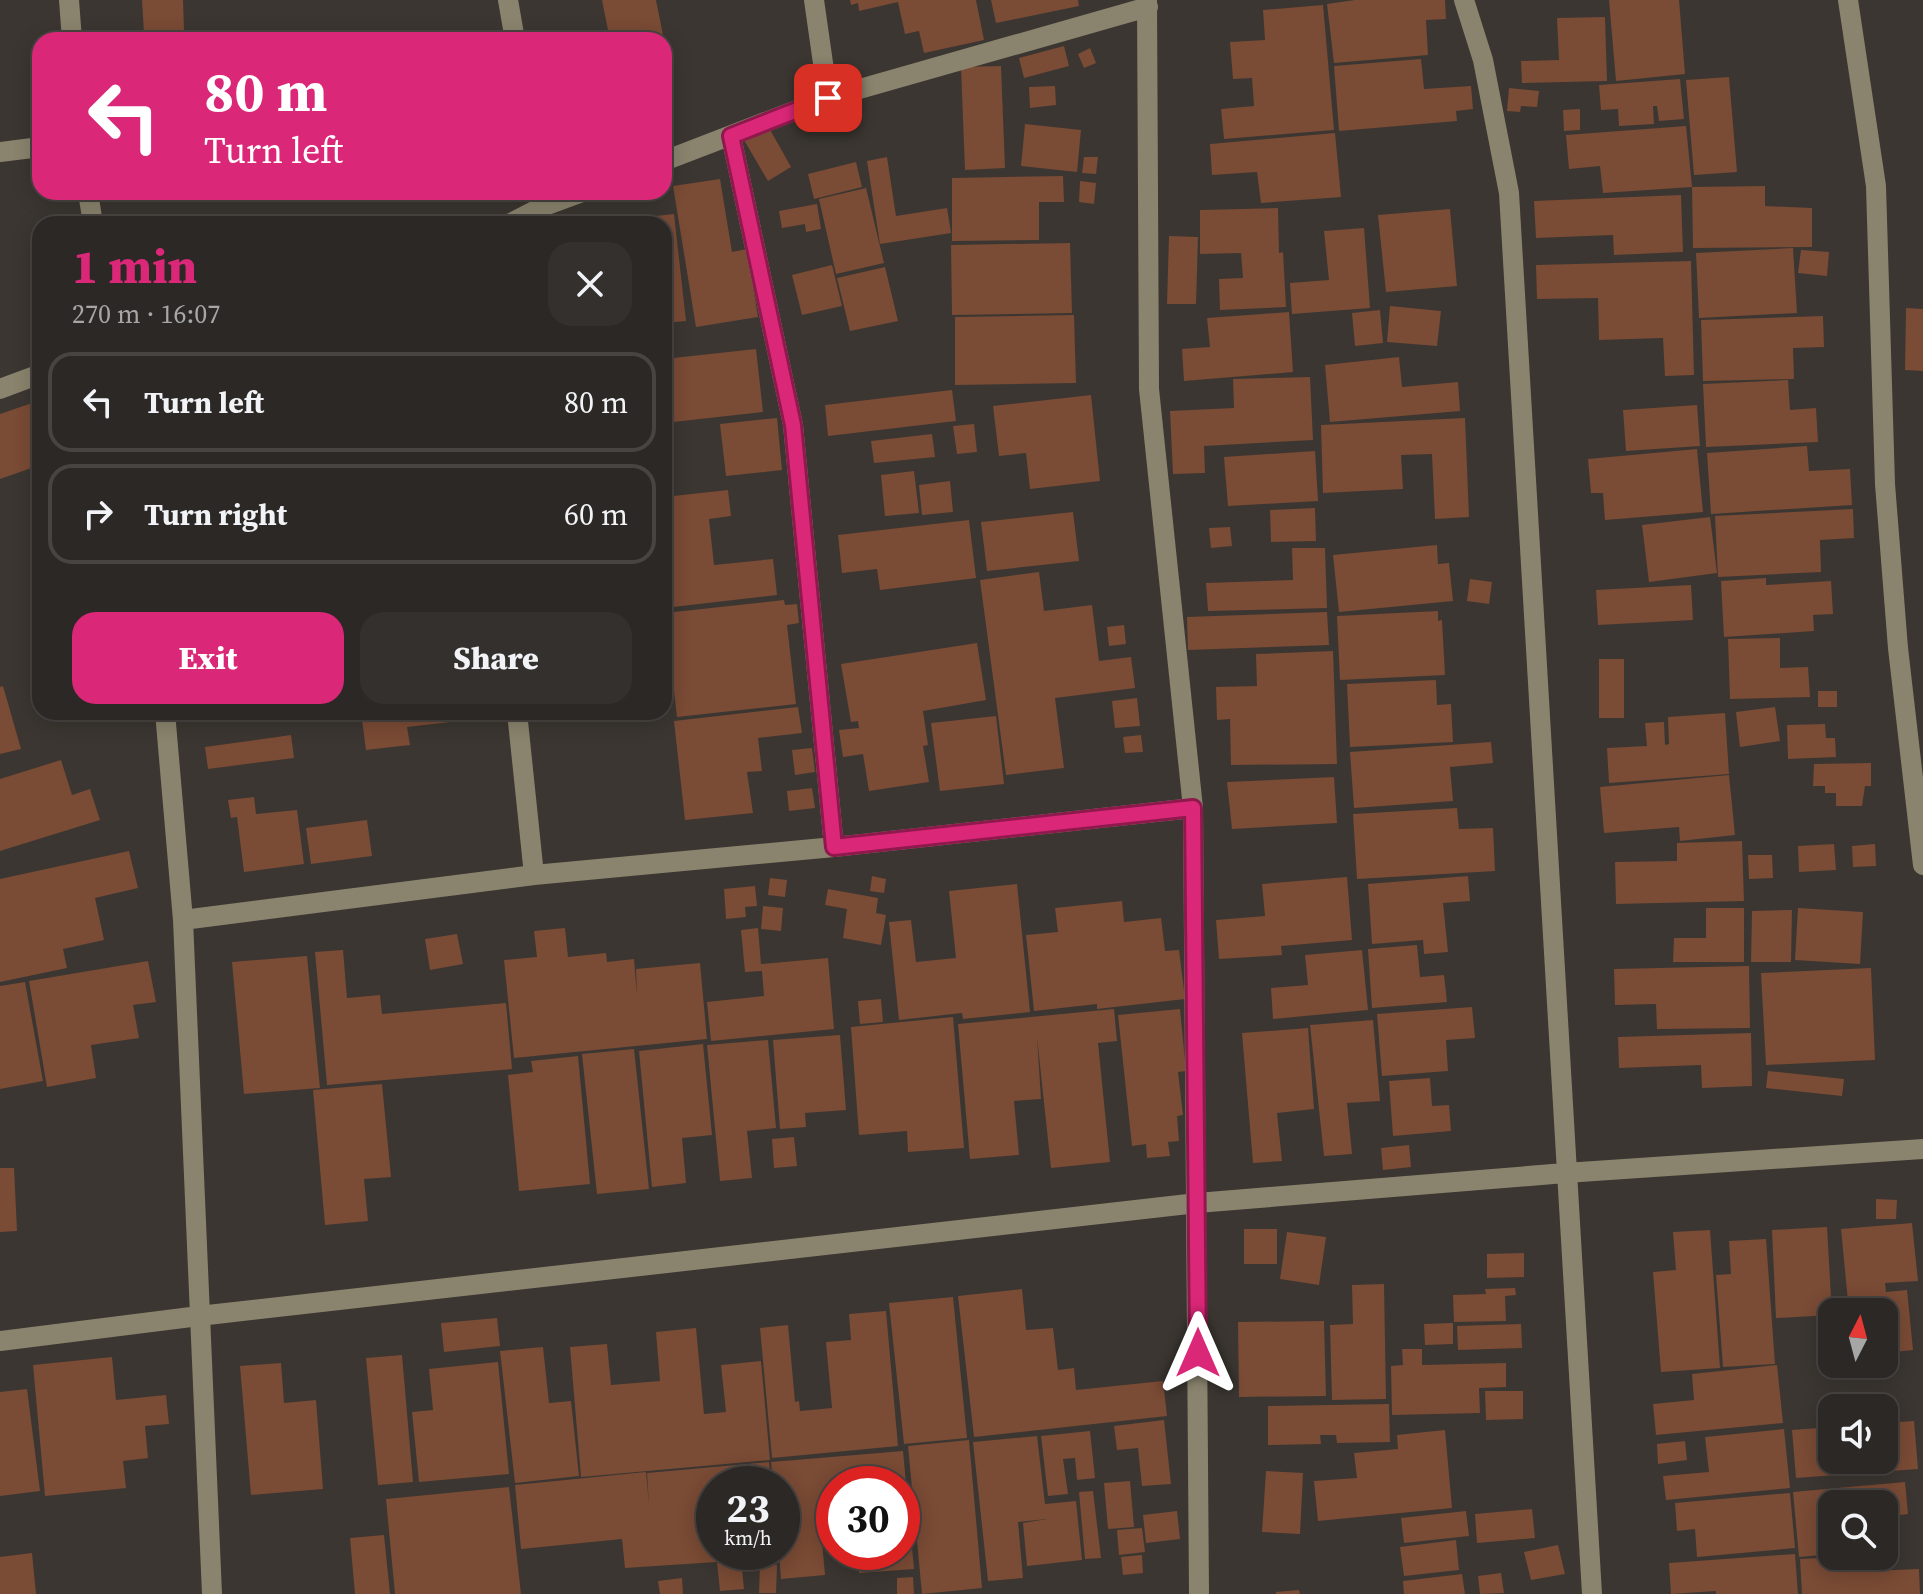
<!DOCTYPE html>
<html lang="en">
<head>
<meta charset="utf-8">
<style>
	:root { --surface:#2c2825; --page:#34302d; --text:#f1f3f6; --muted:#a6a6a7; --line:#484442; --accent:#db2777 }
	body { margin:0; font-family:"Source Serif 4",serif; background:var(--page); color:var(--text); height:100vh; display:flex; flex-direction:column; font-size:30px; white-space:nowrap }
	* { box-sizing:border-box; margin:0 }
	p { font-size:26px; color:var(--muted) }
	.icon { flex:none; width:44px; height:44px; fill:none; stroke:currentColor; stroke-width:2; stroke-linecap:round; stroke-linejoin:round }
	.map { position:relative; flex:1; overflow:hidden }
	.side { position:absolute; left:32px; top:216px; width:640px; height:504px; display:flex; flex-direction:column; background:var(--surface); border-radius:24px; box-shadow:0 4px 20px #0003,0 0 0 2px var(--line) }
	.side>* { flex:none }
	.top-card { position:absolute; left:32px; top:32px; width:640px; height:168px; border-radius:24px; box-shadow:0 4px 20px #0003,0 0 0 2px var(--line); background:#db2777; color:#fff; overflow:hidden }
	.needle { width:52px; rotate:6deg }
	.controls { position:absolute; left:1818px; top:1298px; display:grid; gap:16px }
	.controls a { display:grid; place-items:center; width:80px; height:80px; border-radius:16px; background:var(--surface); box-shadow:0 4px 20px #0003,0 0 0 2px var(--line); font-size:40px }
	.speed { position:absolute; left:696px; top:1466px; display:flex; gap:16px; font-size:40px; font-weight:700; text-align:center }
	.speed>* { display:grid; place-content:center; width:104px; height:104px; border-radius:50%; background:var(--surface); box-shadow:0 4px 20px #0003,0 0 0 2px var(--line); line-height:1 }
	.speed small { font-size:20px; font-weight:400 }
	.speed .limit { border:12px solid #d22; background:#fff; color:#111 }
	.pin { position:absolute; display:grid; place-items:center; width:68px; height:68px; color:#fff; margin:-34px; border-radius:16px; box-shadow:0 4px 12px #0006 }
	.me { position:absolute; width:88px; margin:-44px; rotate:0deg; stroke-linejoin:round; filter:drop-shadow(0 0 6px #0008) }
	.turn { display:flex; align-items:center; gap:28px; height:168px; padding:0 40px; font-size:36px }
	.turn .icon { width:104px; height:104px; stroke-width:2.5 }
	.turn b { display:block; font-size:56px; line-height:68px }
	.round { display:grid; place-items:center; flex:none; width:84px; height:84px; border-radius:24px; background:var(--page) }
	.overview { display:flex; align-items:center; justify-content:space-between; height:136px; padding:0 40px }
	h1 { font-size:48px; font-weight:800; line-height:60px; color:var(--accent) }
	.cta { display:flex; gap:16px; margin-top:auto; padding:16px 40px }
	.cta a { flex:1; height:92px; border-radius:24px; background:var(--accent); color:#fff; font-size:32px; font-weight:800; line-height:92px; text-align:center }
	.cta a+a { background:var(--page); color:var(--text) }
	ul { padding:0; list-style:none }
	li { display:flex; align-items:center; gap:24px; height:100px; margin:0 16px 12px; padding:0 24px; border:4px solid var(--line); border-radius:24px }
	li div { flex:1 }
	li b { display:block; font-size:30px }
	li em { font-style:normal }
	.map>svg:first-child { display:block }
	.building { fill:#7a4b35 }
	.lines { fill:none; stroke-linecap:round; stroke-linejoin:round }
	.minor { stroke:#8a846e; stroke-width:20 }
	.route-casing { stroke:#8e194d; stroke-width:20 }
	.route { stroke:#db2777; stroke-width:14 }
</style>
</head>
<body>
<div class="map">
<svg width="1923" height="1594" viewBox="0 0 1923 1594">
	<rect width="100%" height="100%" fill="#3b3631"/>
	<path class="building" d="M142,0H183L184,31L144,33Z
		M602,0H656L664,40H610Z
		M850,0H976L984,40L924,53L919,31L905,34L898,2L859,11L858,3L851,5Z
		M991,0H1078L1079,6L996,23Z
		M1355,0H1445L1446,19L1426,20L1428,55L1334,63L1327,4Z
		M1609,0H1679L1685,74L1616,81Z
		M1323,5L1334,130L1224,139L1221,109L1254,106L1252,78L1233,79L1230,42L1265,40L1263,10Z
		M1605,17L1607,81L1522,83L1521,61L1559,60L1557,18Z
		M1064,46L1069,66L1024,78L1019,58Z
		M1090,48L1096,63L1084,68L1078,54Z
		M1421,59L1424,89L1471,86L1473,109L1456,111L1457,121L1339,131L1334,66Z
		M1001,66L1005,168L965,170L961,67Z
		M1729,77L1737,172L1694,175L1686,80Z
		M1680,79L1684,119L1659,121L1657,106H1653L1654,124L1619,126L1618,109L1601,110L1599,85Z
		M1055,86L1056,105L1030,108L1029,87Z
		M1509,88L1539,91L1537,107L1521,106L1520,112L1507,111Z
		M1580,109V130L1564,131L1563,110Z
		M1025,124L1081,130L1077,172L1021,166Z
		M768,126L791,167L768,181L744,140Z
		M1686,126L1692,187L1603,193L1600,166L1569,169L1566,135Z
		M1335,133L1341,197L1261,203L1257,172L1212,175L1210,144Z
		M887,157L896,216L947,208L951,233L880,244L867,161Z
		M1084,157H1098L1096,174L1082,173Z
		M856,162L862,187L814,199L808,174Z
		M1063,176L1064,202H1039V240L952,241V178Z
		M720,179L732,252L747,249L758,317L696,327L673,186Z
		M1080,181L1096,183L1094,204L1079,202Z
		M1765,186V206L1812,208V247L1693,248L1692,187Z
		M866,188L884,263L836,274L819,199Z
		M1681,195L1683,252L1614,255L1613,235L1536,238L1534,201Z
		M817,204L821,229L806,232L805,224L782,228L779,211Z
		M1278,208L1279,253L1283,252L1286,307L1220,310L1219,279L1243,278L1241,253L1200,254V210Z
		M1450,209L1457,286L1386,292L1378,215Z
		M674,214L686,321L664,323V224H611V221Z
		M1364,228L1370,308L1292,314L1290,283L1329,280L1324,231Z
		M1169,236L1198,237L1196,304H1167Z
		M1070,243L1072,313L952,315L951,245Z
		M1793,248L1797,313L1699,318L1696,253Z
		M1801,250L1829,252L1827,276L1798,273Z
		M1691,261L1694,375L1665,376L1663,338L1599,340L1598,298L1537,299L1536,265Z
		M832,265L842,306L802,315L792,275Z
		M885,267L898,321L850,331L837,278Z
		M1390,306L1441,311L1437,346L1387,342Z
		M1906,308L1923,309V371L1905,370Z
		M1380,310L1383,343L1355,346L1352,313Z
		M1289,312L1293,372L1184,381L1182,349L1210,347L1207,318Z
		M1074,315L1076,383L955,385V317Z
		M1823,316L1824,347L1793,348L1794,379L1703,381L1701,320Z
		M756,349L763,412L664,423V359Z
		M1399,357L1402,387L1458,382L1460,411L1330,422L1325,365Z
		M1310,377L1313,440L1204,446L1205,473L1173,474L1170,411L1234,408L1233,379Z
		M1788,380L1790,410L1816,408L1818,442L1706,447L1703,384Z
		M952,390L956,421L828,436L825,405Z
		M1091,395L1100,481L1030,489L1026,453L999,456L993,406Z
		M32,403L40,429V465L0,479V414Z
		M1697,405L1700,446L1626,451L1623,410Z
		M777,418L782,470L726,476L720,424Z
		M1465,418L1469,517L1435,519L1432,454L1401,455L1403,489L1323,493L1321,425Z
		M974,424L977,452L957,454L953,426Z
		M932,434L935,457L874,463L871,441Z
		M1807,446L1809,471L1850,469L1852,505L1711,514L1707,453Z
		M1697,449L1703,512L1605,520L1603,493H1591L1588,459Z
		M1315,451L1318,501L1228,506L1224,457Z
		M914,471L919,513L885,516L881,475Z
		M950,481L953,512L922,515L919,485Z
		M728,490L731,516L709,519L714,565L773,559L777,595L664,608V497Z
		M1315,508L1316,541L1271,542L1270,510Z
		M1853,509L1854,538L1820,540L1821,572L1718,577L1715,516Z
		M1073,512L1079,561L987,571L981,522Z
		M1710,517L1717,573L1649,582L1642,525Z
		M969,520L976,578L880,590L877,569L842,573L838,535Z
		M1230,527L1232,546L1211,548L1209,528Z
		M40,539V562L32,543Z
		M1437,545L1438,564L1449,563L1453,601L1339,612L1333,555Z
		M1292,548H1325L1327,608L1208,611L1206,583L1293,580Z
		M1039,572L1044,611L1092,605L1099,661L1131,657L1135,688L1055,698L1064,768L1006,775L980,580Z
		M1766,578V585L1831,581L1833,614L1813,615L1814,631L1724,637L1721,581Z
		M1470,579L1492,582L1489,604L1467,601Z
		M1691,585L1693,620L1598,625L1596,590Z
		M784,600L785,605L797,604L799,623L787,625L796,704L677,717L665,613Z
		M1438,611V621L1442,620L1445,675L1340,680L1337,616Z
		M1327,612L1329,645L1188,650L1187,617Z
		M1124,625L1126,644L1109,646L1107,627Z
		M1780,638V668L1808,667L1810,697L1730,699L1728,639Z
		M977,643L986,700L923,711L928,745L923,746L929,782L869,791L863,754L843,757L839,730L859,728L858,721L851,722L841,664Z
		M1333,651L1337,764L1231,765L1230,719L1217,720L1216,687L1257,686L1256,654Z
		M1599,659H1624V718H1599Z
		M1436,680L1437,705L1451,704L1453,742L1350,747L1347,684Z
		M3,686L21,749L0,754V687Z
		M1818,691H1837V707H1818Z
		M1137,698L1140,726L1115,728L1112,701Z
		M798,707L802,733L758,738L762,771L747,772L753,813L685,820L674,721Z
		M1775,707L1780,741L1740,747L1736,712Z
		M361,712H467L468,720L407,727L410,745L366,750Z
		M1725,713L1729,774L1609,783L1607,748L1647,746L1645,723L1664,722L1665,745L1669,744L1668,717Z
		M996,716L1004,784L940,791L931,723Z
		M1825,724L1826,738H1835L1836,757L1788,759L1787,725Z
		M291,735L294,758L208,769L205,747Z
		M1141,735L1143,752L1125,753L1123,737Z
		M1491,742L1493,763L1450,767L1453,801L1354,808L1350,752Z
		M812,748L815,772L795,775L792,750Z
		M61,760L72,795L90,789L100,820L0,851V779Z
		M1871,763V786H1865L1862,806H1836V793H1825V786H1813L1814,764Z
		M1729,775L1735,835L1680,841L1679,827L1604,833L1600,787Z
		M1334,777L1337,823L1232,829L1227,782Z
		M812,788L815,808L789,811L787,791Z
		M254,797L256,814L297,810L304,864L244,872L237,817L231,818L228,800Z
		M1457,808L1459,829L1493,828L1495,871L1357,879L1353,814Z
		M367,820L372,856L311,864L306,828Z
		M1742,841L1744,901L1616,904L1615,862L1677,861V843Z
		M1834,844L1836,870L1799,872L1798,846Z
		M1875,844L1876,866L1853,867L1852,846Z
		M129,851L138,888L95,898L104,940L63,949L67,968L0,982V879Z
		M1748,855H1772L1773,878L1749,879Z
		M872,876L886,879L884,893L870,891Z
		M1468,876L1470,901L1443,903L1448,952L1424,954L1423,940L1372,944L1368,884Z
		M1347,877L1352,940L1281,946L1282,955L1219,959L1216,920L1265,916L1262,884Z
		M770,878L787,880L785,897L768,895Z
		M1017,884L1030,1012L963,1019L962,1013L899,1020L889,922L911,920L916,962L956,958L949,891Z
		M755,886L757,906L745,907L746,917L726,919L724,889Z
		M828,889L878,898L876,913L886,915L881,945L843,938L847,909L825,905Z
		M1122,901L1124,922L1161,918L1165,951L1179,950L1185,999L1097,1009V1004L1034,1011L1026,935L1058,932L1055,908Z
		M763,906L783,908L781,931L761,929Z
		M1706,908H1744V962H1673L1674,938H1706Z
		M1798,908L1863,912L1860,964L1795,960Z
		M1792,910L1791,962H1751L1752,911Z
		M565,928L568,957L606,953L607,962L634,959L637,995L636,969L700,963L707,1039L514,1058L504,960L537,957L534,931Z
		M758,928L761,964L828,958L834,1029L711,1041L707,1002L764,996L762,971L745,972L741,930Z
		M457,934L463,964L430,970L425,939Z
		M1417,945L1420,977L1444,975L1447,1002L1372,1008L1368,949Z
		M343,950L347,998L380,995L382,1014L506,1003L512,1069L327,1085L315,952Z
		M1362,950L1368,1010L1273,1019L1271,988L1308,985L1305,955Z
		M307,956L320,1088L244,1094L232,962Z
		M148,961L156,1002L133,1005L139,1038L91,1045L96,1078L47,1087L29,981Z
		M1749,966L1750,1028L1657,1029L1656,1004L1615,1005L1614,969Z
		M1871,968L1875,1060L1766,1065L1761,973Z
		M25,982L43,1081L0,1089V986Z
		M881,999L883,1022L860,1024L858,1001Z
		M1472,1007L1475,1038L1446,1040L1448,1071L1382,1076L1377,1014Z
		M1114,1009L1117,1041L1098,1043L1110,1162L1051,1168L1037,1037L1041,1099L1014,1101L1019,1155L970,1159L958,1024Z
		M1180,1009L1186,1071L1178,1072L1183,1115L1177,1116L1179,1141L1168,1142L1170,1156L1147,1158L1146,1144L1132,1146L1118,1015Z
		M953,1017L964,1148L908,1152L907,1131L859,1135L851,1027Z
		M1373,1020L1380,1101L1347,1103L1352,1154L1324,1156L1310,1025Z
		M1308,1028L1314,1109L1277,1113L1282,1161L1253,1163L1242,1033Z
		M1751,1033L1752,1086L1702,1088L1701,1065L1619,1068L1618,1037Z
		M840,1035L846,1110L805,1113L806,1127L780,1129L773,1040Z
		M768,1040L776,1128L747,1131L752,1178L720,1181L707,1045Z
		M703,1044L712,1135L682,1138L686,1183L652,1187L639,1051Z
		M634,1049L649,1189L597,1194L582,1054Z
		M578,1056L590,1184L519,1191L508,1075L533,1072L531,1061Z
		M1768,1071L1844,1079L1842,1096L1766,1088Z
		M1430,1078L1432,1106L1449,1105L1451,1131L1393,1136L1389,1081Z
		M382,1084L391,1177L364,1179L368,1221L325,1225L313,1090Z
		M794,1137L797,1166L774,1168L772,1139Z
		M1409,1145L1411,1167L1383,1170L1381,1148Z
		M0,1168H14L17,1231L0,1232Z
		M1876,1199L1897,1200L1896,1219H1876Z
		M1912,1223L1918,1281L1885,1283L1886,1292L1907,1290L1913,1350L1884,1353V1312H1849L1841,1229Z
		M1827,1227L1832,1315L1776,1318L1772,1230Z
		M1244,1229H1277V1264H1244Z
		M1710,1230L1720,1368L1661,1372L1653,1272L1676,1270L1673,1232Z
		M1287,1232L1326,1237L1319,1285L1280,1279Z
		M1766,1239L1775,1364L1723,1367L1716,1275L1731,1274L1729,1241Z
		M1524,1253V1277L1487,1278V1254Z
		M1384,1284L1386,1399L1332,1400L1330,1325L1353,1324L1352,1285Z
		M1515,1288L1516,1295L1505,1296L1506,1321L1454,1322L1453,1295L1486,1294L1485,1289Z
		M1022,1289L1026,1330L1053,1328L1058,1370L1074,1368L1076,1390L1163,1381L1167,1416L974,1437L958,1296Z
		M953,1297L967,1438L904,1444L889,1303Z
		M886,1311L898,1446L772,1458L760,1328L788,1325L795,1402L799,1401L800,1411L832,1408L826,1342L851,1340L849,1314Z
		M497,1318L500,1346L444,1352L441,1323Z
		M1324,1321L1326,1396L1239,1397L1238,1322Z
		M1453,1323V1344L1425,1345L1424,1324Z
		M1521,1324L1522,1348L1458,1350L1457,1326Z
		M696,1328L704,1414L726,1412L721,1365L761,1361L770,1460L581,1477L570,1347L607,1344L611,1385L660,1381L656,1332Z
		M543,1347L549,1403L571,1401L579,1476L515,1483L500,1351Z
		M1402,1349H1422V1365L1506,1363V1387L1479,1388L1480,1413L1392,1415L1391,1366L1403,1365Z
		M402,1355L413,1482L378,1485L366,1358Z
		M112,1357L116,1400L166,1395L169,1424L145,1426L148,1458L123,1461L126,1488L45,1496L33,1365Z
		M498,1362L509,1474L419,1482L412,1412L433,1410L429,1369Z
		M281,1363L284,1403L316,1400L323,1489L251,1495L240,1366Z
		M1777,1365L1783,1423L1656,1435L1653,1404L1694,1400L1692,1374Z
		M27,1389L40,1491L0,1496V1392Z
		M1485,1391H1523V1419L1486,1420Z
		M1389,1404L1390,1442L1337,1443L1336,1435H1320L1321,1444L1268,1445V1406Z
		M1164,1420L1171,1484L1142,1486L1138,1448L1117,1450L1114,1426Z
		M1914,1421L1918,1469L1796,1478L1792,1430L1832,1427V1460H1884V1423Z
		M1784,1429L1790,1488L1666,1500L1663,1476L1709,1472L1705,1437Z
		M1445,1430L1452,1508L1318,1521L1314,1481L1357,1478L1354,1453L1398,1449L1397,1435Z
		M1090,1431L1095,1478L1077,1480L1075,1458L1063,1459L1068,1494L1048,1496L1041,1436Z
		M1037,1436L1045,1504L1076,1501L1082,1560L1027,1566L1023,1523L1047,1519L1018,1522L1023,1578L988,1581L973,1442Z
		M969,1440L982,1588L922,1594L908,1446Z
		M1685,1441L1687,1460L1658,1464L1657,1444Z
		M903,1451L914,1569L859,1573L858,1552H902V1484H834V1530L821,1531L825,1575L781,1579L779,1552H782V1484H773L771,1462Z
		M769,1462L771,1484H714V1552H764L765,1558L741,1560L744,1589L720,1591L717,1562L625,1568L622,1539L521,1549L515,1485L646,1472L649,1504L647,1473Z
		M1266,1471L1303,1473L1300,1534L1262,1532Z
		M1130,1481L1134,1527L1108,1529L1104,1483Z
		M1905,1482L1908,1514L1884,1517V1504H1832V1554L1799,1557L1793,1492Z
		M509,1487L521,1594H395L386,1499Z
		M1093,1491L1101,1558L1085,1559L1079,1492Z
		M1790,1493L1795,1548L1697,1557L1695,1529L1677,1531L1675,1503Z
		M1532,1509L1535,1538L1477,1543L1475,1514Z
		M1177,1511L1180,1539L1146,1543L1143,1515Z
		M1466,1511L1469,1536L1404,1543L1401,1518Z
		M1884,1523H1898L1899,1552H1884Z
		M1142,1528L1145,1552L1119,1555L1117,1530Z
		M384,1535L390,1594H355L350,1538Z
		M1456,1540L1459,1570L1404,1576L1400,1547Z
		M1558,1545L1565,1574L1531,1580L1524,1552Z
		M32,1553L36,1594H0V1557Z
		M1795,1554L1798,1594H1716V1591L1671,1594L1669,1563Z
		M1142,1555L1143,1573L1123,1575L1121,1557Z
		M1868,1556H1872V1571L1919,1569L1920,1594H1802L1800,1559Z
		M760,1564L777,1565L776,1593H759Z
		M1501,1573L1504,1593L1480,1594L1478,1576Z
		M1462,1574L1465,1594H1404L1403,1581Z
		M913,1577L914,1594H897V1578Z
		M682,1578L683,1594H660L658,1581Z
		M1299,1590L1300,1594H1276V1592Z"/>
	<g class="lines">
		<path class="minor" d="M69,0L72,40
			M508,0L515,40
			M814,0L828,98
			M1147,0L1149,389L1193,808L1199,1594
			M1464,0L1483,60L1509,193L1592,1594
			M1848,0L1876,186L1885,484L1898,648L1923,865
			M731,136L793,425L834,847
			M0,152L40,147
			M664,161L828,98L1148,7
			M88,192L93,224
			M509,224L544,206L582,192
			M0,389L40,374
			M165,712L183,920L212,1594
			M517,712L534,875
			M183,920L534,875L834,847L1193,808
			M0,1341L199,1316L1197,1203L1565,1173L1923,1149"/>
	</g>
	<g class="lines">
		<defs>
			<path id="route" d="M828,98L731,136L793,425L834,847L1193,808L1198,1353"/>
		</defs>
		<use href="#route" class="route-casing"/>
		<use href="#route" class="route"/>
	</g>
</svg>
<div class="controls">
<a><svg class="needle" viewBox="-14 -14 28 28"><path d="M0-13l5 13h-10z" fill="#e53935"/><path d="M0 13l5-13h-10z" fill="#a6a6a7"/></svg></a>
<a><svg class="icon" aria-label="sound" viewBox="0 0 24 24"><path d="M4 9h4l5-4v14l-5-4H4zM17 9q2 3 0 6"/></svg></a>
<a><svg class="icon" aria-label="search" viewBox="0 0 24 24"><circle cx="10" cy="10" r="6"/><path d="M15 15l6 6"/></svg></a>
</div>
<div class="speed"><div>23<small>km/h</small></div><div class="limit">30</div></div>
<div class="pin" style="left:828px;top:98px;background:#d93025"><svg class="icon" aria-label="arrive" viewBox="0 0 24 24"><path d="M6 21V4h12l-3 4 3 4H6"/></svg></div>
<svg class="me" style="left:1198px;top:1353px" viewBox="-20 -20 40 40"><path d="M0-17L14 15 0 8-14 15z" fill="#db2777" stroke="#fff" stroke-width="4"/></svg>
<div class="top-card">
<div class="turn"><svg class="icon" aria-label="left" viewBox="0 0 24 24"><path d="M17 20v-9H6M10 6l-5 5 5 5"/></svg><div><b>80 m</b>Turn left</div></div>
</div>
<section class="side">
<div class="overview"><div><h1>1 min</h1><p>270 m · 16:07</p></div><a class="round"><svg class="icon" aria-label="close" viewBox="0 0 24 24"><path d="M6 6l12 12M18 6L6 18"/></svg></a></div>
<ul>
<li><svg class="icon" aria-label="left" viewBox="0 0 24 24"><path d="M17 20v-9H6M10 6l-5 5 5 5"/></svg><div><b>Turn left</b></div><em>80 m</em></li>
<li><svg class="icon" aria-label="right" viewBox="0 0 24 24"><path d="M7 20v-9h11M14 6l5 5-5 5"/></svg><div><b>Turn right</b></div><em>60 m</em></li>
</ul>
<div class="cta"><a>Exit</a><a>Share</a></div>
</section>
</div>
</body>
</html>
